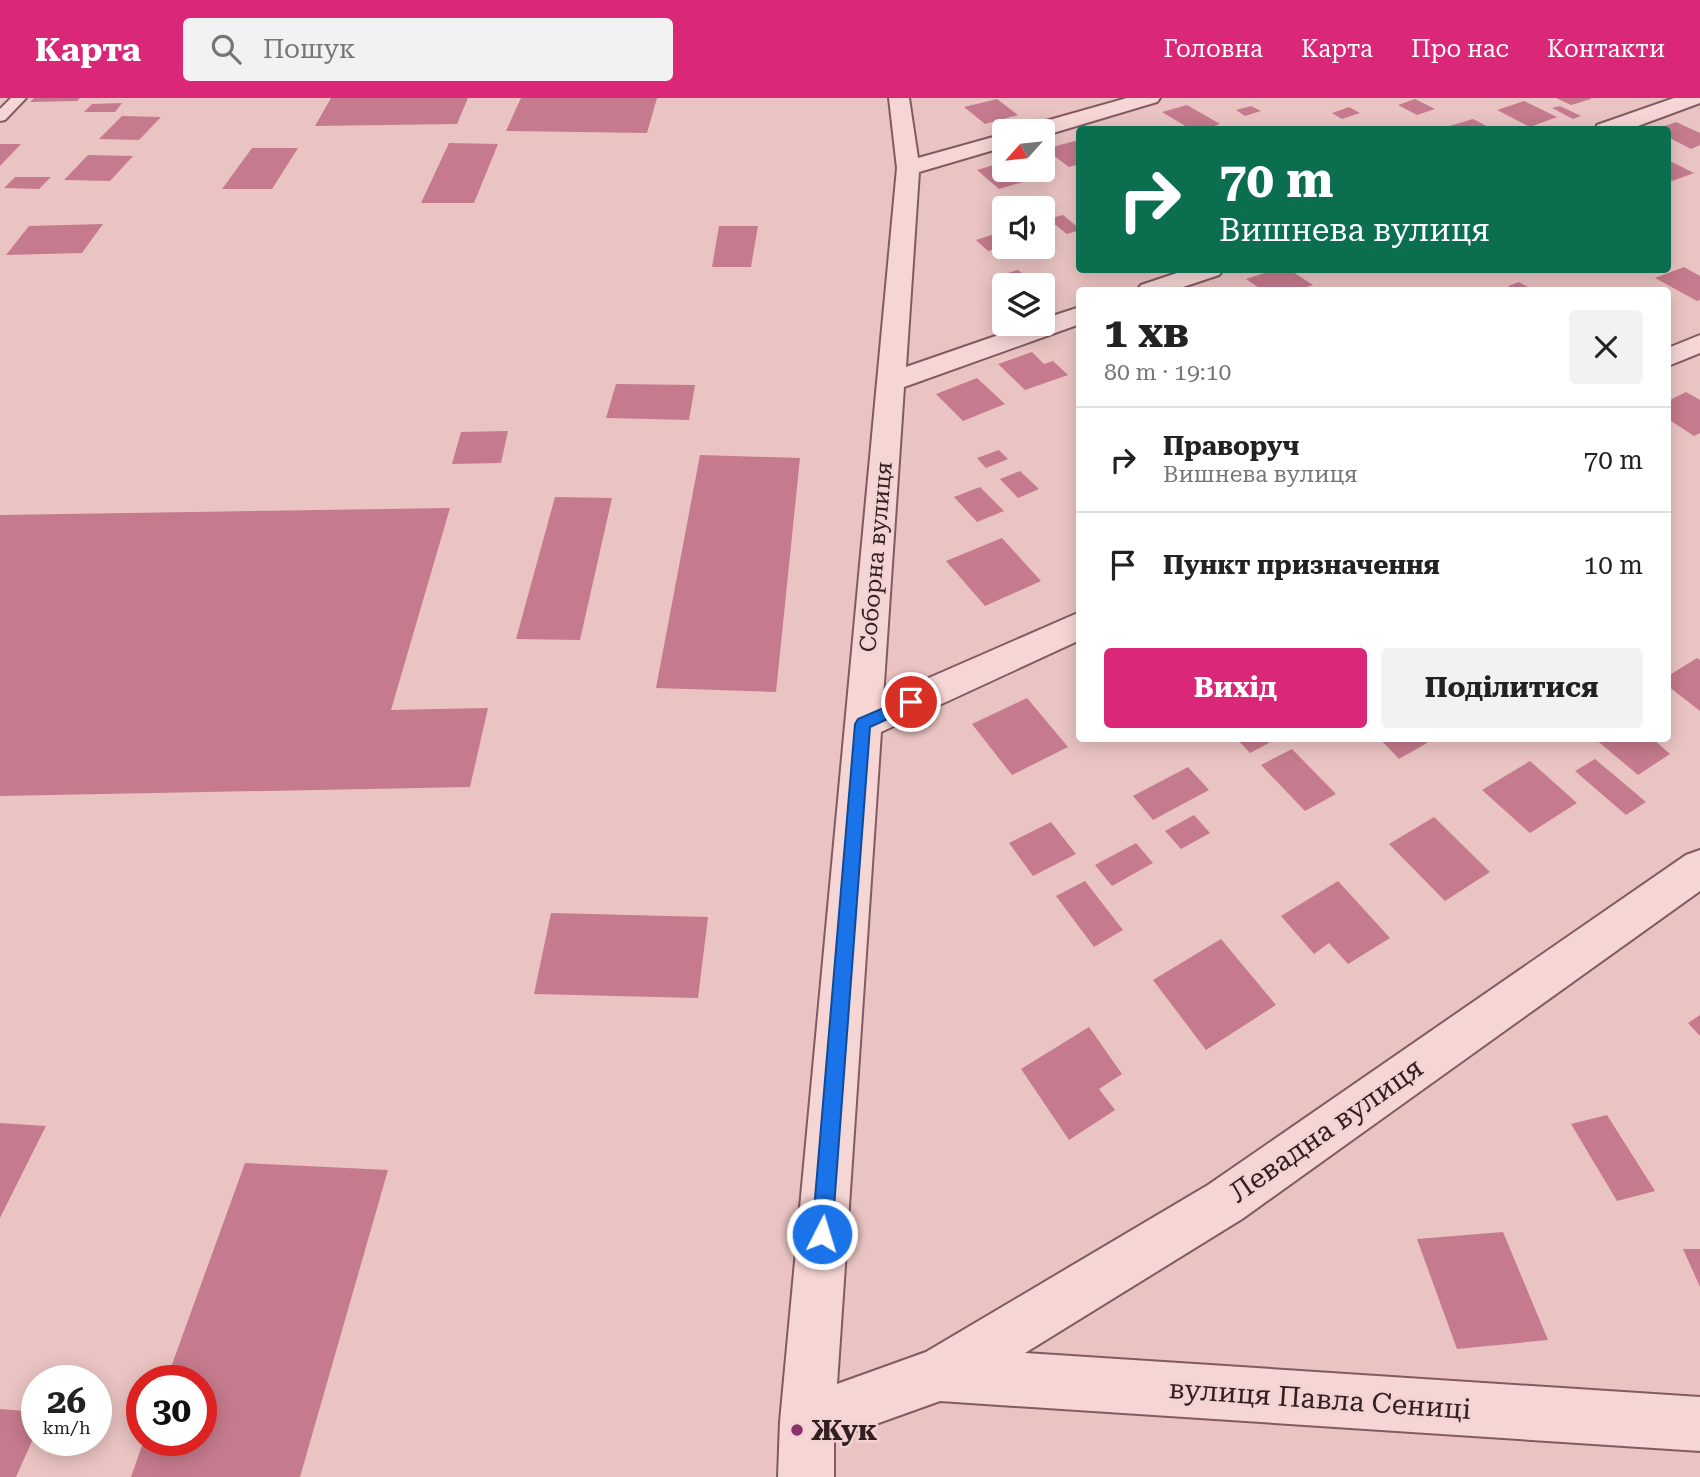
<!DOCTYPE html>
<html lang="uk">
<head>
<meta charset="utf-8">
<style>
	:root { --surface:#fff; --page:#f2f2f2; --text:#222; --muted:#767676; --line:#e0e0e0; --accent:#db2777 }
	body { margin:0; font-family:"Roboto Serif",serif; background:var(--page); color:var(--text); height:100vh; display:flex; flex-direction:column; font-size:26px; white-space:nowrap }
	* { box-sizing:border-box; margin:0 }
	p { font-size:23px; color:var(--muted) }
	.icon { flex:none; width:38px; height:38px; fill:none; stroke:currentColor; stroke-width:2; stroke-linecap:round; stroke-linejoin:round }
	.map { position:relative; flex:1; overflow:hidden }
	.sheet { position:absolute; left:1076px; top:189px; width:595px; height:455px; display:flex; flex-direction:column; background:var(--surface); border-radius:7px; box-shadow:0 4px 18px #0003 }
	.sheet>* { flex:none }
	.hud { position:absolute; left:1076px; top:28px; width:595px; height:147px; border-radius:7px; box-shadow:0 4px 18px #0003; background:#0b6e4f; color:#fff; overflow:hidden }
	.needle { width:46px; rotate:243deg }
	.buttons { position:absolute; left:992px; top:21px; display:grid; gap:14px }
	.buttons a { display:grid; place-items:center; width:63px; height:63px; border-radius:7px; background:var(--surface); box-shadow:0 4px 18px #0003; font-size:35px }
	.speed { position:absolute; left:21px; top:1267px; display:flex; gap:14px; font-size:35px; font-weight:700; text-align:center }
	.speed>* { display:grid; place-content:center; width:91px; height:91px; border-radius:50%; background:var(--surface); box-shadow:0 4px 18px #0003; line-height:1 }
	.speed small { font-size:18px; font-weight:400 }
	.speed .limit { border:10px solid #d22; background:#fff; color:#111 }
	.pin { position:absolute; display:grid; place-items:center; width:60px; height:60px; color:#fff; margin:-30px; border:4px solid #fff; border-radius:50%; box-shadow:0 2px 7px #0007 }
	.me { position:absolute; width:77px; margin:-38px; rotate:5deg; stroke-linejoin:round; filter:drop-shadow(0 0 5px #0008) }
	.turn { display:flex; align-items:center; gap:24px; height:147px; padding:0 28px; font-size:32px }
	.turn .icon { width:91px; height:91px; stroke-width:2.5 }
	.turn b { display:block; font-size:49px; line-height:60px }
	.round { display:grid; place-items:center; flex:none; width:74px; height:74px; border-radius:7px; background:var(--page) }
	.headline { display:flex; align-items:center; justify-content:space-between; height:119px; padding:0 28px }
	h1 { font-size:42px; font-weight:700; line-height:52px }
	.button { display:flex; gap:14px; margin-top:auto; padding:14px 28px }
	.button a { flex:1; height:80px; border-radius:7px; background:var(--accent); color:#fff; font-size:28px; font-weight:700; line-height:80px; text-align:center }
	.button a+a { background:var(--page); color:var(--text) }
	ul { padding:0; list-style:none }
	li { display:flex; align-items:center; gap:21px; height:105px; padding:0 28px; border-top:2px solid var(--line) }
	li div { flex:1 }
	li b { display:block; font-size:26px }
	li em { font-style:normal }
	header { display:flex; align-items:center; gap:42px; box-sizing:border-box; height:98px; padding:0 35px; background:var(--accent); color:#fff }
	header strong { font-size:33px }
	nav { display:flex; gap:38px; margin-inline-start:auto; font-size:24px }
	.search { width:490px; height:63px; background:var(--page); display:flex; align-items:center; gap:18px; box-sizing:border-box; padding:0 24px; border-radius:7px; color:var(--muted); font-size:26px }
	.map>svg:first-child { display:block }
	.building { fill:#c57b8d }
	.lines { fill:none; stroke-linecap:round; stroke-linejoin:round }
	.lane-casing { stroke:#825b60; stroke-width:4 }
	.street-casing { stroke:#825b60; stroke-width:4 }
	.lane { fill:#f5d6d5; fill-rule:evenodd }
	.street { fill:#f5d6d5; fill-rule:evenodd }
	.route { fill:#1a73e8; stroke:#114b97; stroke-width:2 }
	.poi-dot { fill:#8c306e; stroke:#f2d3d1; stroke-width:2.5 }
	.labels { text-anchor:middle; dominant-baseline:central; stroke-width:5; stroke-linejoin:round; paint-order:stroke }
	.street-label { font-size:23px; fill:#331e22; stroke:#f2d3d1 }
	.near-street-label { font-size:28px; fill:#331e22; stroke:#f2d3d1 }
	.near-poi-label { font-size:28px; font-weight:bold; fill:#331e22; stroke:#f2d3d1; text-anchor:start }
</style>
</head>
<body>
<header>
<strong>Карта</strong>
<div class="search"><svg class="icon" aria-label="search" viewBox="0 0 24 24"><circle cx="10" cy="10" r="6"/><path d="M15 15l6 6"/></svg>Пошук</div>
<nav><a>Головна</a><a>Карта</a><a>Про нас</a><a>Контакти</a></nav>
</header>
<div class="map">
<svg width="1700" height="1379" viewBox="0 0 1700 1379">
	<rect width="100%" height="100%" fill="#eac4c2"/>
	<path class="building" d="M34,0H80L77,3L30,4Z
		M331,0H468L457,26L315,28Z
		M521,0H657L647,35L506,33Z
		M1556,0H1591V1L1571,7Z
		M997,1L1018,17L985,26L964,9Z
		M1415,1L1435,11L1417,17L1398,7Z
		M1524,3L1557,19L1530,29L1497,12Z
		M122,5L115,14H84L92,6Z
		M1187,7L1220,26L1204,32H1192L1162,14Z
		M1251,8L1261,13L1245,18L1236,12Z
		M1560,8L1581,18L1573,21L1552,10Z
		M1349,9L1360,15L1342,21L1332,15Z
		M122,18L161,19L139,42L99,41Z
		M1473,21L1494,32L1446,29Z
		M1676,24L1700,35V47L1691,51L1668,39V32H1654Z
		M1075,43L1080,46V66L1069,69L1045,51Z
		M449,45L498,46L474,105H421Z
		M0,46H21L0,68Z
		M252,50H298L272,91H222Z
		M88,57L133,58L110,83L64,82Z
		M1668,62L1694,75L1672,83L1668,81Z
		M1004,64V72H1026L1036,80L999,91L977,72Z
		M15,79H51L39,91L4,90Z
		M1063,117L1080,131V132L1067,136L1048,121Z
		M103,126L82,155L6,157L29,128Z
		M719,128H758L751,169H712Z
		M1004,133V148L988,153L976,142Z
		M1684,169L1700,178V202L1697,203L1655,180Z
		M1018,172L1031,183L1042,179L1056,191L1043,195V187H1004V193L991,180Z
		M1274,172H1290L1313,187L1297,192H1262L1246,181Z
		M1519,184L1533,192H1515L1508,188Z
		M1032,254L1044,266L1053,263L1068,277L1025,292L998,266Z
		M977,280L1005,306L963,323L936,296Z
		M616,286L695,287L689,322L606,320Z
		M1686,294L1700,302V335L1694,338L1668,321V303Z
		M508,333L501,365L452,366L461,334Z
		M999,352L1008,361L986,370L977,360Z
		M700,357L800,360L776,594L656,590Z
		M1020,373L1039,391L1018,400L1000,381Z
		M980,389L1004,413L977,424L954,399Z
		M555,399L612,400L580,542L516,541Z
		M450,410L391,612L488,610L470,689L0,698V417Z
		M1002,440L1041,483L985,508L946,463Z
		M1697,560L1700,562V613L1668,588V578Z
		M1027,600L1068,649L1012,677L972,626Z
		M1236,640H1265L1269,645L1250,655Z
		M1379,640H1423L1427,645L1399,661Z
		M1594,640H1652L1670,656L1638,677Z
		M1292,651L1336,696L1305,713L1261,667Z
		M1595,661L1646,704L1626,717L1575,673Z
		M1530,663L1577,705L1530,735L1482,692Z
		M1188,669L1209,692L1153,722L1133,698Z
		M1194,717L1210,735L1181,751L1165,733Z
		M1434,719L1490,774L1445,803L1389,746Z
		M1051,724L1076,756L1033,778L1009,745Z
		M1136,745L1153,765L1112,788L1095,767Z
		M1085,783L1123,832L1094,849L1056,798Z
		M1338,783L1390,840L1348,866L1329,845L1314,856L1281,818Z
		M551,815L708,819L698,900L534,896Z
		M1221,841L1276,907L1206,952L1153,882Z
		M1700,917V938L1688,925Z
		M1089,929L1122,976L1099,991L1115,1012L1069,1042L1021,971Z
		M1607,1017L1655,1093L1617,1103L1571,1026Z
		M0,1025L46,1028L0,1120Z
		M245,1065L388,1072L300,1379H131L144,1342H201V1283H166Z
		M1503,1134L1548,1242L1457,1251L1417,1141Z
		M1683,1151H1700V1189Z
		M0,1311L37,1314V1332L16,1379H0Z"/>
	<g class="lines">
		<defs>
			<path id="lane" d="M11,0H26L5,22L0,23V11Z"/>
			<path id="street" d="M889,0H909L918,60L1004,36V49L919,74L906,269L1030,226H1043V221L1080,209V226L904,289L883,600L1080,514V542L881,634L837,1286L926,1254L1208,1087L1686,757L1700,752V793L1242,1121L1025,1255L1700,1299V1353L940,1303L834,1341V1379H778L780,1324L897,70Z
				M1127,0H1160L1157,4L1043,38V33H1025L1028,28Z
				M1674,0H1700V5L1627,32H1595L1597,27Z
				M1186,172H1223L1219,177L1174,192H1137L1141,187Z
				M1700,237V255L1668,268V250Z"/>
		</defs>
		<use href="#lane" class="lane-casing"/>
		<use href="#street" class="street-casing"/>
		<use href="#lane" class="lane"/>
		<use href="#street" class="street"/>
	</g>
	<path class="route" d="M911,598L916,600L919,604L916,608L870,629L832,1136L829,1143L822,1146L815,1143L812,1136L855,626L858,621Z"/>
	<circle class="poi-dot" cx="797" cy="1332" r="7"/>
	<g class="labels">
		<g class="street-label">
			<text transform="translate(876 459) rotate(-85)">Соборна вулиця</text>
		</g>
		<g class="near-street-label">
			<text transform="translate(1326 1032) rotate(-35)">Левадна вулиця</text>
			<text transform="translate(1320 1301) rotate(4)">вулиця Павла Сениці</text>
		</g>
		<g class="near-poi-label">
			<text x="811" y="1332">Жук</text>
		</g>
	</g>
</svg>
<div class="buttons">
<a><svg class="needle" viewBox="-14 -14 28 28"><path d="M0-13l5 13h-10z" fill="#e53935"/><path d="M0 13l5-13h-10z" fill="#767676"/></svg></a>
<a><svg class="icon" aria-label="sound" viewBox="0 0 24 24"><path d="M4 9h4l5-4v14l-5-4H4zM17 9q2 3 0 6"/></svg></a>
<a><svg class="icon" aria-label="layers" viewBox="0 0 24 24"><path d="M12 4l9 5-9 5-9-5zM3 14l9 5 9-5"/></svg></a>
</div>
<div class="speed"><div>26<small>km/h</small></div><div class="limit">30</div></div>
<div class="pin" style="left:911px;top:604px;background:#d93025"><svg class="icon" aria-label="arrive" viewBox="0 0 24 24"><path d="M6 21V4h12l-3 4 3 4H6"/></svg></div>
<svg class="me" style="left:822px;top:1136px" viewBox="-20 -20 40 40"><circle r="17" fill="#1a73e8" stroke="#fff" stroke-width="3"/><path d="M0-11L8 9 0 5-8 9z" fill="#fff"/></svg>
<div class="hud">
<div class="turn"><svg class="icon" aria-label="right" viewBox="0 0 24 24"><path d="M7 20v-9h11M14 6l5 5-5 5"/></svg><div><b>70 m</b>Вишнева вулиця</div></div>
</div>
<section class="sheet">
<div class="headline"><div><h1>1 хв</h1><p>80 m · 19:10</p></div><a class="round"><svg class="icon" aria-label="close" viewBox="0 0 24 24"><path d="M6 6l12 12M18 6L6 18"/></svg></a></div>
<ul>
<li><svg class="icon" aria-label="right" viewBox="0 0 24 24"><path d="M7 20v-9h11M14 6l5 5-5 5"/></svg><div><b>Праворуч</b><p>Вишнева вулиця</p></div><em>70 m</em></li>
<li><svg class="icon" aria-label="arrive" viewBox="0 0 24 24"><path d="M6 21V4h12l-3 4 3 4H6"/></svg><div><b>Пункт призначення</b></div><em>10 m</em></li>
</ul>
<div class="button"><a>Вихід</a><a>Поділитися</a></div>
</section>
</div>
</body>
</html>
